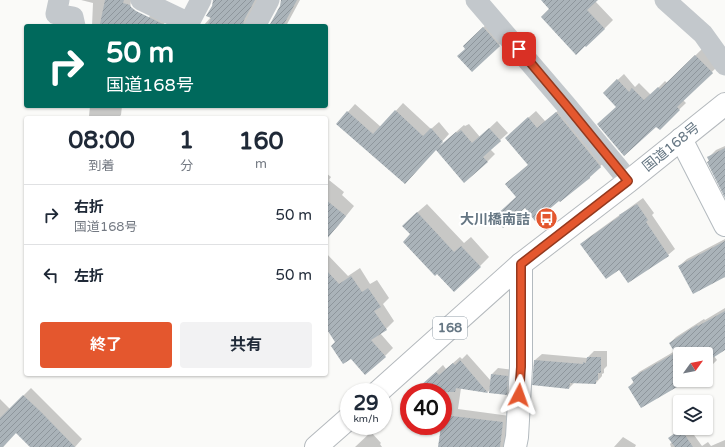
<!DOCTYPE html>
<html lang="ja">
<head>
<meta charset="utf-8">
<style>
	:root { --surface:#fff; --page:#f2f2f3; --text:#1f2937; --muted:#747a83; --line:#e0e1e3; --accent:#e4572e }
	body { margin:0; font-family:"Varela Round","Noto Sans JP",sans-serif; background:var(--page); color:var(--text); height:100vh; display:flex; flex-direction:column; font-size:15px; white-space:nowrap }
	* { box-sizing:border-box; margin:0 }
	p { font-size:13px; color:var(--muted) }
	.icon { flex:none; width:22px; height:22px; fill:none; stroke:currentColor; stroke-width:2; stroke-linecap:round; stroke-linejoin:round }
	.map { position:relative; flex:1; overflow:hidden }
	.drawer { position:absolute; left:24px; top:116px; width:304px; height:260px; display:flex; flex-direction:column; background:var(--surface); border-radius:4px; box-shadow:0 1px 3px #0004 }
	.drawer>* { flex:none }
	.top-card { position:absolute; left:24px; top:24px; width:304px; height:84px; border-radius:4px; box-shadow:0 1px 3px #0004; background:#00695c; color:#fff; overflow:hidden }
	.needle { width:26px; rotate:57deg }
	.controls { position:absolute; left:673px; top:347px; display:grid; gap:8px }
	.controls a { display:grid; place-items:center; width:40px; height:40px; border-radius:4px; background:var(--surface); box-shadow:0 1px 3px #0004; font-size:20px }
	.speed { position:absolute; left:340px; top:383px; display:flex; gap:8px; font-size:20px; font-weight:700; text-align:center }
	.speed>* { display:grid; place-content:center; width:52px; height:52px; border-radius:50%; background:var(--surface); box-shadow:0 1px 3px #0004; line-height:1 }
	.speed small { font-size:10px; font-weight:400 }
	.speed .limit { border:6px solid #d22; background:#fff; color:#111 }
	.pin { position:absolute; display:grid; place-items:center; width:34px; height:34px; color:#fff; margin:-17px; border-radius:8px; box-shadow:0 2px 6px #0006 }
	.me { position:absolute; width:44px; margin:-22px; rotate:4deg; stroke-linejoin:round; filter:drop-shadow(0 0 3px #0008) }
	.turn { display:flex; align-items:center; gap:14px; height:84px; padding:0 16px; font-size:18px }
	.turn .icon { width:52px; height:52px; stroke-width:2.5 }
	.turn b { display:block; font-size:28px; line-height:34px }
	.eta { display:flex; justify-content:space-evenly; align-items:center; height:68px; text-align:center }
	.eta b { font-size:24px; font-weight:700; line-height:28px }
	.primary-button { display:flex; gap:8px; margin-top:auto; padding:8px 16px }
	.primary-button a { flex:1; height:46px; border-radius:4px; background:var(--accent); color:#fff; font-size:16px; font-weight:700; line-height:46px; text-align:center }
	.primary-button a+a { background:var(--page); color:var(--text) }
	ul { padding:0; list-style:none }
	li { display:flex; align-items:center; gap:12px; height:60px; padding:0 16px; border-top:1px solid var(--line) }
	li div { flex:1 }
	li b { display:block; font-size:15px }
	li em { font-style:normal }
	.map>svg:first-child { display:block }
	.shadow { fill:#0003 }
	.building { fill:url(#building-hatch) }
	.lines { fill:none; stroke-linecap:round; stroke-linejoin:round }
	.secondary-casing { stroke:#b3babf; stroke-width:24 }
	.highway-casing { stroke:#b4b9bd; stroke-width:24 }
	.street { stroke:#c3c8cc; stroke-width:21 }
	.secondary { stroke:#fff; stroke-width:22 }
	.highway { stroke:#fff; stroke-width:22 }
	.route-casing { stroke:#94391e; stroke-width:10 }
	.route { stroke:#e4572e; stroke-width:7 }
	.labels { text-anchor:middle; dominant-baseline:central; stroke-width:4; stroke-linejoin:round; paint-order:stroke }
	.shield { fill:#fff; stroke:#939fa8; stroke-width:1 }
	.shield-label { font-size:13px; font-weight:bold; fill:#657683 }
	.street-label { font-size:14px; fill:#657683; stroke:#fff }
	.poi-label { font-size:14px; font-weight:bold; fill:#657683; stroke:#fff; text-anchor:end }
</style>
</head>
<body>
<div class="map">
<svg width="725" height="447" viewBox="0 0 725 447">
	<defs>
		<pattern id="building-hatch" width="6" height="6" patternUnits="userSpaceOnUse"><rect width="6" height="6" fill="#aab3b9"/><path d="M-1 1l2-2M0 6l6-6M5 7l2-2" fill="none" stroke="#8e969c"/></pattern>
	</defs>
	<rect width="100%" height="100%" fill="#fafaf8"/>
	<path class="shadow" d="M81,0H131L128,26H92L93,3Z
		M214,0H258L251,26H203L211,17Z
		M282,0H300L286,26H270L281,6Z
		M551,0H596L595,1L613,20L604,29L550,9Z
		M155,11L168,17L163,26H144L149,17Z
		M490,21L505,39L499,45L471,39Z
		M702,49L718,66L683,100L686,103L660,128L617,106L610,87L624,74L635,87L639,83L651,95L665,81L667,83Z
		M403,103L431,129L439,122L449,134L440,144L441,145L464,125L465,126L469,124L480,137L497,121L508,133L490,149L495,154L487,162L436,149L412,176L338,123L355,104L381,127Z
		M90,106H122L121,115L118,118H99V117L89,116Z
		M140,106H157L155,107Z
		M564,106L608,159L597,169L517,197L506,184L529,164L513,131L536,111L545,121Z
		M725,146V179L708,162L710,160L708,158L716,150Z
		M326,173L331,177L329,180L344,192L342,195L354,206L338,226L329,235L326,233Z
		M643,198L654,213L652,215L675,249L668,255L619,268L581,244L588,238Z
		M427,204L464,243L471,237L489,257L480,266L412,234L413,216Z
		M725,239V276L679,266L687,259Z
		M326,253L348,276L360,268L370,284L377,280L389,298L383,304L394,321L386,329L380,333L393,348L385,356L336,342L326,327Z
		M725,308V349L714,356L717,360L711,366L706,369V354H680V380H687L629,387L634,381L633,379L639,372L675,351L670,343L676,337L704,319L705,320Z
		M594,351H607V366L604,369V373L602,374V376L596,383L575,382L569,388L534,384L535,360L542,354L587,358Z
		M467,354L491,381L492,374L498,368L514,370L513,388L507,394L490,389L488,392L461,388L458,409L510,416L505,447H439L442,426H443V415L445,413L443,411V392H426L421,386L443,365L446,369L460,357L462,359Z
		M31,388L82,439L75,447H32L17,432L0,437V399L10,409Z
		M681,428H689L702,446L708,442L711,446L725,440V447H671L670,444L672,442L669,438Z
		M371,432L381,443L380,444L382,447H355Z
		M623,437L636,445L635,447H614Z"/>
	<path class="building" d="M105,0H124L123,3L130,5L131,7L136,11L167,26H109L100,24Z
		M213,0H255L244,20L243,26H207L211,18L206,16L212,6Z
		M281,0H297L283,26H269L280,6Z
		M541,0H598L587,10L605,29L586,47L585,46L576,55L541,17L549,9Z
		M483,27L500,46L472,72L457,56L465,49L463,46Z
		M695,55L713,73L677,107L680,110L660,130L656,127L624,156L597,124L616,107L603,93L617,79L629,92L632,88L644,100L658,87L660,89Z
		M395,110L423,136L431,128L443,142L436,149L456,132L457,133L461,130L472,143L489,128L501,141L483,157L488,162L464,183L436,150L405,184L336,124L347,111L373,134Z
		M556,112L601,167L590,177V178L560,202L559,201L535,221L525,208L503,228L494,217L516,197L505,184L528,165L505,138L528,117L537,128Z
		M725,148V198L707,162L709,161L707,157Z
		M326,200L346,216L326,240Z
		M637,204L648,220L646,222L669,256L628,283L619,270L606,279L580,244L620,216L619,215Z
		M417,212L454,252L461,246L481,267L454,292L437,274L435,276L403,242L410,234L402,226Z
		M725,241V277L693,294L678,266Z
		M326,270L339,284L351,276L362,292L368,288L381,307L374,311L387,330L371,340L386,357L365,375L351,359L343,364L331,346L335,342L326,328Z
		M725,311V350L708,361L712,367L706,371V354H680V380H689L641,408L628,387L634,383L631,378L675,353L669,343L697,325L698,326Z
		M587,357H601V373H598V380H596V384L570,383L569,389L532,385L534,360L583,364V362L586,363Z
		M460,360L488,393L456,388L455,392H413L436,372L439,375L453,363L455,365Z
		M491,374L508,376L507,395L489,393Z
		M23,395L41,412L75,447H30L16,433L3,447H0V418Z
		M443,415L503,422L500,447H438L441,426H443Z
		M681,429L693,447H675L668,438Z"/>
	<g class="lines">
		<defs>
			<path id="secondary" d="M681,139L725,225
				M515,447L517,437L521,367V264"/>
			<path id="highway" d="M378,392L521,264L629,181L725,104
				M316,447L349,418"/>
		</defs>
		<use href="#secondary" class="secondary-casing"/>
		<use href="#highway" class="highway-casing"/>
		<path class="street" d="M59,0L56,14L73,17L75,26
			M141,0L189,23L201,0
			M476,0L566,105L629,181
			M665,0L703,34L725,65
			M255,26L269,0"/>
		<use href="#secondary" class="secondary"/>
		<use href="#highway" class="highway"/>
	</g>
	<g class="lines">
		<defs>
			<path id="route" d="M519,49L566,105L628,181L521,264V367L519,395"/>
		</defs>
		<use href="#route" class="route-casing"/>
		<use href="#route" class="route"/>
	</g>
	<defs>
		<symbol id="bus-disc" viewBox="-11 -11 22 22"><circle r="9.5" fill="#e4572e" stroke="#fff"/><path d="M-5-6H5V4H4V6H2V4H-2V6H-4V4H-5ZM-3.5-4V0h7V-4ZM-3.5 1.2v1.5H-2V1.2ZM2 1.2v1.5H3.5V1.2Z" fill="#fff"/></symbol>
	</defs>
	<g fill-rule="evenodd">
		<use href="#bus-disc" x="534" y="206" width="25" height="25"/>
	</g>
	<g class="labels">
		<rect class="shield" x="433" y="317" width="34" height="22" rx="3"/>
		<g class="shield-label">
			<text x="450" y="328">168</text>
		</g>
		<g class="street-label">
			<text transform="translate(671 147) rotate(-39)">国道168号</text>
		</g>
		<g class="poi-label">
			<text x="530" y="219">大川橋南詰</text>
		</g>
	</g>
</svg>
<div class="controls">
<a><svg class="needle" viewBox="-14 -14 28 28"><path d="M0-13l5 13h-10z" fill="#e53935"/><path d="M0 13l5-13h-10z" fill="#747a83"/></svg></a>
<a><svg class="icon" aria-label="layers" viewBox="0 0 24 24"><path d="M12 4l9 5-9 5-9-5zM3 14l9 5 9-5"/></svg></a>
</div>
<div class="speed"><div>29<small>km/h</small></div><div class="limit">40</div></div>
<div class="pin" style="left:519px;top:49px;background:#d93025"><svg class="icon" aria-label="arrive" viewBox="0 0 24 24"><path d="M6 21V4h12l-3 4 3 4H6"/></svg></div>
<svg class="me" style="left:519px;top:395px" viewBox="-20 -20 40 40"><path d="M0-17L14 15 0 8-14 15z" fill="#e4572e" stroke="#fff" stroke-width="4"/></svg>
<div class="top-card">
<div class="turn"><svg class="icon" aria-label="right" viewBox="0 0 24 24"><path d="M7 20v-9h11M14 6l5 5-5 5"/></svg><div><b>50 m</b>国道168号</div></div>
</div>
<section class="drawer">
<div class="eta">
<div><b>08:00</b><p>到着</p></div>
<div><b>1</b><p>分</p></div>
<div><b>160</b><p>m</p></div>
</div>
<ul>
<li><svg class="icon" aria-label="right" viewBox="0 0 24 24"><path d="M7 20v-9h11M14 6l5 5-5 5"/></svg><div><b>右折</b><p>国道168号</p></div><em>50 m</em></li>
<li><svg class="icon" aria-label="left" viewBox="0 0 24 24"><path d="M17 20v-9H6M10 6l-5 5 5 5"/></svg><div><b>左折</b></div><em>50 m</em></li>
</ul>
<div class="primary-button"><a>終了</a><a>共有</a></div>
</section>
</div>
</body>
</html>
